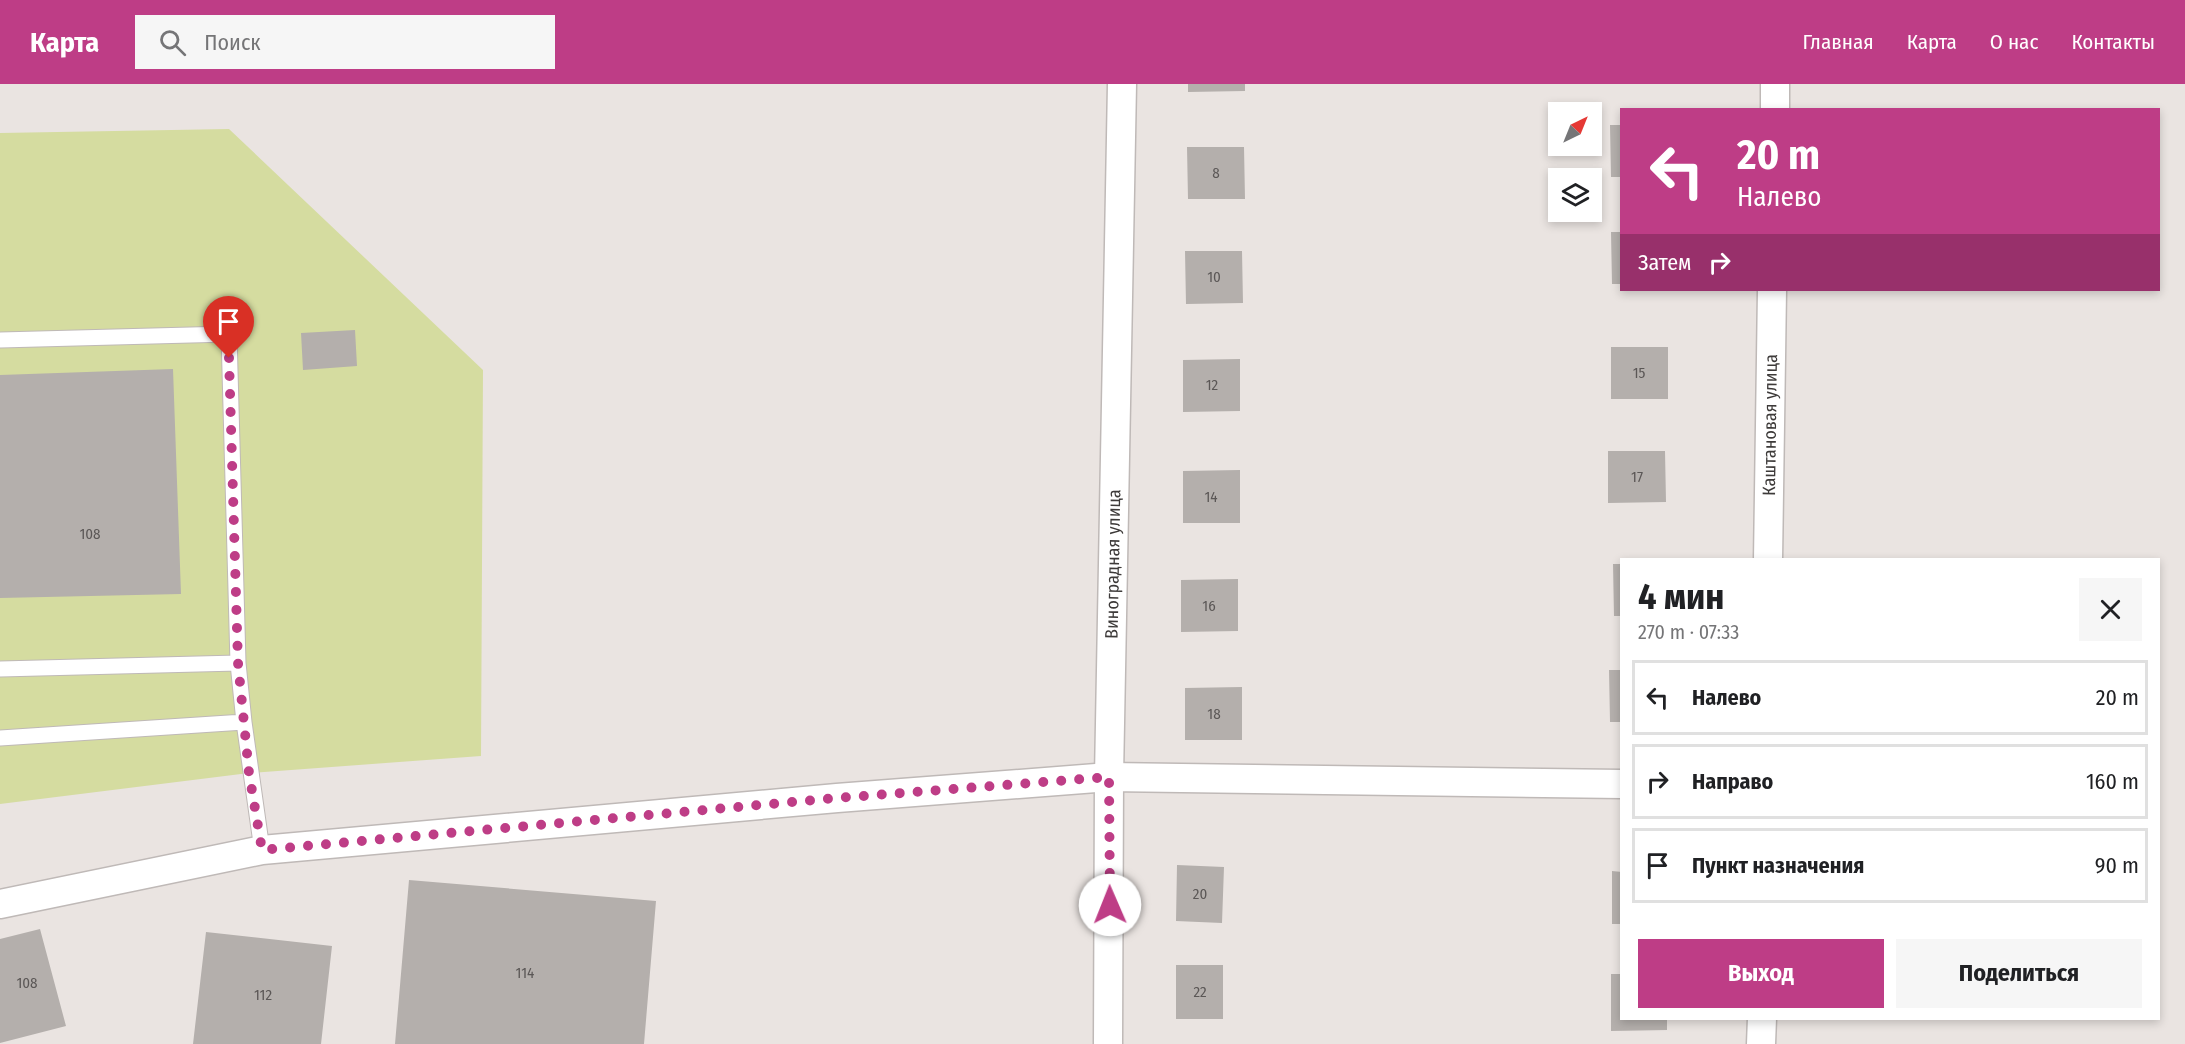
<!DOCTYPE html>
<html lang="ru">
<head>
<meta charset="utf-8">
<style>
	:root { --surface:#fff; --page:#f6f6f6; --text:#202124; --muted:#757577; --line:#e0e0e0; --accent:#be3d86 }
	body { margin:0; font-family:"Fira Sans Condensed",sans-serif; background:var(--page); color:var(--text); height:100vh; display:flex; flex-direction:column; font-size:22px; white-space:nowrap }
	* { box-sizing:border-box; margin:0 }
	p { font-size:20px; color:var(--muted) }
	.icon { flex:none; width:33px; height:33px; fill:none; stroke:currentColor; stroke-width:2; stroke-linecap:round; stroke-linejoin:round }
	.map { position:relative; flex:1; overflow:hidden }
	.details { position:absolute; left:1620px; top:474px; width:540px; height:462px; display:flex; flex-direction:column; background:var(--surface); border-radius:0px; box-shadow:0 3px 9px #0003 }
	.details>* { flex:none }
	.banner { position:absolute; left:1620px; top:24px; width:540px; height:183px; border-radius:0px; box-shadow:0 3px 9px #0003; background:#be3d86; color:#fff; overflow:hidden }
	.needle { width:39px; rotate:43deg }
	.tools { position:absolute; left:1548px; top:18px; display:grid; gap:12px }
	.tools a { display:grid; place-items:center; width:54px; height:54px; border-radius:0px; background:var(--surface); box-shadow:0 3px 9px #0003; font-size:30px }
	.pin { position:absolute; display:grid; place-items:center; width:51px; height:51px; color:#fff; margin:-62px -26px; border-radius:50% 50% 50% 0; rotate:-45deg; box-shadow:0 0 6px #0007 }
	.pin .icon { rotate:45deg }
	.me { position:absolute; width:66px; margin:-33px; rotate:359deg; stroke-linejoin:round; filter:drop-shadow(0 0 4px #0008) }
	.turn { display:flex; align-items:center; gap:21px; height:126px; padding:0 18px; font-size:27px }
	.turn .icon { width:78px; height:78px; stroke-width:2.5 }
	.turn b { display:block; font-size:42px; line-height:51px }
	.then { display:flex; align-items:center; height:57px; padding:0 18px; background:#0003; gap:12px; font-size:22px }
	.round { display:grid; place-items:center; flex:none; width:63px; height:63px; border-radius:0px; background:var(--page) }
	.summary { display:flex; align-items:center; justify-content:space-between; height:102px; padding:0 18px }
	h1 { font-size:36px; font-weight:700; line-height:45px }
	.action { display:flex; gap:12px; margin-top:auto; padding:12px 18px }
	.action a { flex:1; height:69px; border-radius:0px; background:var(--accent); color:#fff; font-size:24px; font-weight:700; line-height:69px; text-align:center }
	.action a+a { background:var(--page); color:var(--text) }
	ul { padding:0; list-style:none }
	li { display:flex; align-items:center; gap:18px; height:75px; margin:0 12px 9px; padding:0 6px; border:3px solid var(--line); border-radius:0px }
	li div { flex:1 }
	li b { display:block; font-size:22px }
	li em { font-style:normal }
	header { display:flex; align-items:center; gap:36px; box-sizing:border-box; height:84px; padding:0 30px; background:var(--accent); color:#fff }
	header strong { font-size:28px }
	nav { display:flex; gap:33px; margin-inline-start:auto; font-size:21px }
	.search { width:420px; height:54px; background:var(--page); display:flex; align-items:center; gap:15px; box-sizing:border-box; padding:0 21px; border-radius:0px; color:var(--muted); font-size:22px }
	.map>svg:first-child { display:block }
	.green { fill:#d5dca0 }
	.building { fill:#b4afac }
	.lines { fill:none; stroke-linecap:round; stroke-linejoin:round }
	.lane-casing { stroke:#bfb9b7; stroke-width:17 }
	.street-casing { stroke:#bfb9b7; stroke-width:31 }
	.lane { stroke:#fff; stroke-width:15 }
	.street { stroke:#fff; stroke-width:28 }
	.route { stroke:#be3d86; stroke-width:10; stroke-dasharray:0 18 }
	.labels { text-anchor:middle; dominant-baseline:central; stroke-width:4.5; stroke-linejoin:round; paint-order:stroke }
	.number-label { font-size:15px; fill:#5b5756 }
	.street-label { font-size:18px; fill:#3d3a39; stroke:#f7f1ee }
</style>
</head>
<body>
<header>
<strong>Карта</strong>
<div class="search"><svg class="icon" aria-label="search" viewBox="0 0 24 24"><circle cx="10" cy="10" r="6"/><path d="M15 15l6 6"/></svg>Поиск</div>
<nav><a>Главная</a><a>Карта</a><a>О нас</a><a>Контакты</a></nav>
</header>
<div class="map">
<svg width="2185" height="960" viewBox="0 0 2185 960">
	<rect width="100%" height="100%" fill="#eae4e1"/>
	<path class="green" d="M229,45L483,286L481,672L249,689L0,720V49Z"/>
	<path class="building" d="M1188,0H1245V7L1188,8Z
		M1610,41H1622V93H1611Z
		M1187,63H1244L1245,115H1188Z
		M1611,148H1622V200H1612Z
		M1185,167H1242L1243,219L1186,220Z
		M355,246L357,282L303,286L301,249Z
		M1611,263H1668V315H1611Z
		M1240,275V327L1183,328V276Z
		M173,285L181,510L0,514V291Z
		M1608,367H1665L1666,418L1608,419Z
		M1240,386V439H1183V387Z
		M1613,480H1622V532H1614Z
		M1238,495V547L1181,548V496Z
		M1609,586H1622V638H1610Z
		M1242,603V656H1185V604Z
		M1177,781L1224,783L1222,839L1176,837Z
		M1612,787L1622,788V840H1612Z
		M409,796L656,817L644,960H395Z
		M40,845L66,942L0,959V855Z
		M206,848L332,862L321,960H193Z
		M1176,881H1223V935H1176Z
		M1611,890H1622V934H1667V946L1611,947Z"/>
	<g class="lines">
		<defs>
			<path id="lane" d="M0,256L229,250L238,579L244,638
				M0,585L238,579
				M0,654L244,638L262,766"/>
			<g id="street">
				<path d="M1775,26V0"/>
				<path id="s1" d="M1768,476L1772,206"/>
				<path d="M0,820L262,766L837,714L1109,693L1622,700"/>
				<path id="s2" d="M1108,960L1109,693L1122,0"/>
				<path d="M1761,960L1762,934"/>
			</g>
		</defs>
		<use href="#lane" class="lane-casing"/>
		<use href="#street" class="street-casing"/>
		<use href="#lane" class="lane"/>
		<use href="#street" class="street"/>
	</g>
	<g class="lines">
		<path class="route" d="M229,274L238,579L249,689L262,766L837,714L1109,693L1110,821"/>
	</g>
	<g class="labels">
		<g class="number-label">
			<text x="1216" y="89">8</text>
			<text x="1214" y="193">10</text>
			<text x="1639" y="289">15</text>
			<text x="1212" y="301">12</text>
			<text x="1637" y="393">17</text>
			<text x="1211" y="413">14</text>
			<text x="90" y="450">108</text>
			<text x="1209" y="522">16</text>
			<text x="1214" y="630">18</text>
			<text x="1200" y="810">20</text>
			<text x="525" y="889">114</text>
			<text x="27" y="899">108</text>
			<text x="1200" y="908">22</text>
			<text x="263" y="911">112</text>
		</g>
		<g class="street-label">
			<text stroke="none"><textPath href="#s1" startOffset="135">Каштановая улица</textPath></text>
			<text stroke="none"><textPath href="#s2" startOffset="480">Виноградная улица</textPath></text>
		</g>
	</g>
</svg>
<div class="tools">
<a><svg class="needle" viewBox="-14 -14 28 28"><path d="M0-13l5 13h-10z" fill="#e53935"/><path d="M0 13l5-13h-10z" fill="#757577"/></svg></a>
<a><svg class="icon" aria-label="layers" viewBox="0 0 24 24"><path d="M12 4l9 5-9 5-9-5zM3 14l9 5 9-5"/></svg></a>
</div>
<div class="pin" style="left:229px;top:274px;background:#d93025"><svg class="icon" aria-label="arrive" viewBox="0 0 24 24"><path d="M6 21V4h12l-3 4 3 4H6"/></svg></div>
<svg class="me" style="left:1110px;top:821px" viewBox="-20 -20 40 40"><circle r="19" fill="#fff"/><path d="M0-13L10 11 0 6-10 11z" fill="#be3d86"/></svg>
<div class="banner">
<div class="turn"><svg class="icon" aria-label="left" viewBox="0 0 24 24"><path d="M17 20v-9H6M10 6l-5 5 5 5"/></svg><div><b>20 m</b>Налево</div></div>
<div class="then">Затем<svg class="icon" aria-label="right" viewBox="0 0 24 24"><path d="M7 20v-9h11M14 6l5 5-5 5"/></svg></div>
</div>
<section class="details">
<div class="summary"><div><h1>4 мин</h1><p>270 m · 07:33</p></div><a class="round"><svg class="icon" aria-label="close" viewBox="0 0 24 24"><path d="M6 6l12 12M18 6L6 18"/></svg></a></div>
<ul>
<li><svg class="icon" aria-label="left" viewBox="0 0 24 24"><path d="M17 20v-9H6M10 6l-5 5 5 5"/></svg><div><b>Налево</b></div><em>20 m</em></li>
<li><svg class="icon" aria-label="right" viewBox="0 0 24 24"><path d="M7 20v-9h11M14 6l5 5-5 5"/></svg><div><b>Направо</b></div><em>160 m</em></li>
<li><svg class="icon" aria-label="arrive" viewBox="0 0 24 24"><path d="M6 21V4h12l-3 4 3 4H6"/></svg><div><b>Пункт назначения</b></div><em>90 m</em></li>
</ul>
<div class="action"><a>Выход</a><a>Поделиться</a></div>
</section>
</div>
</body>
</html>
